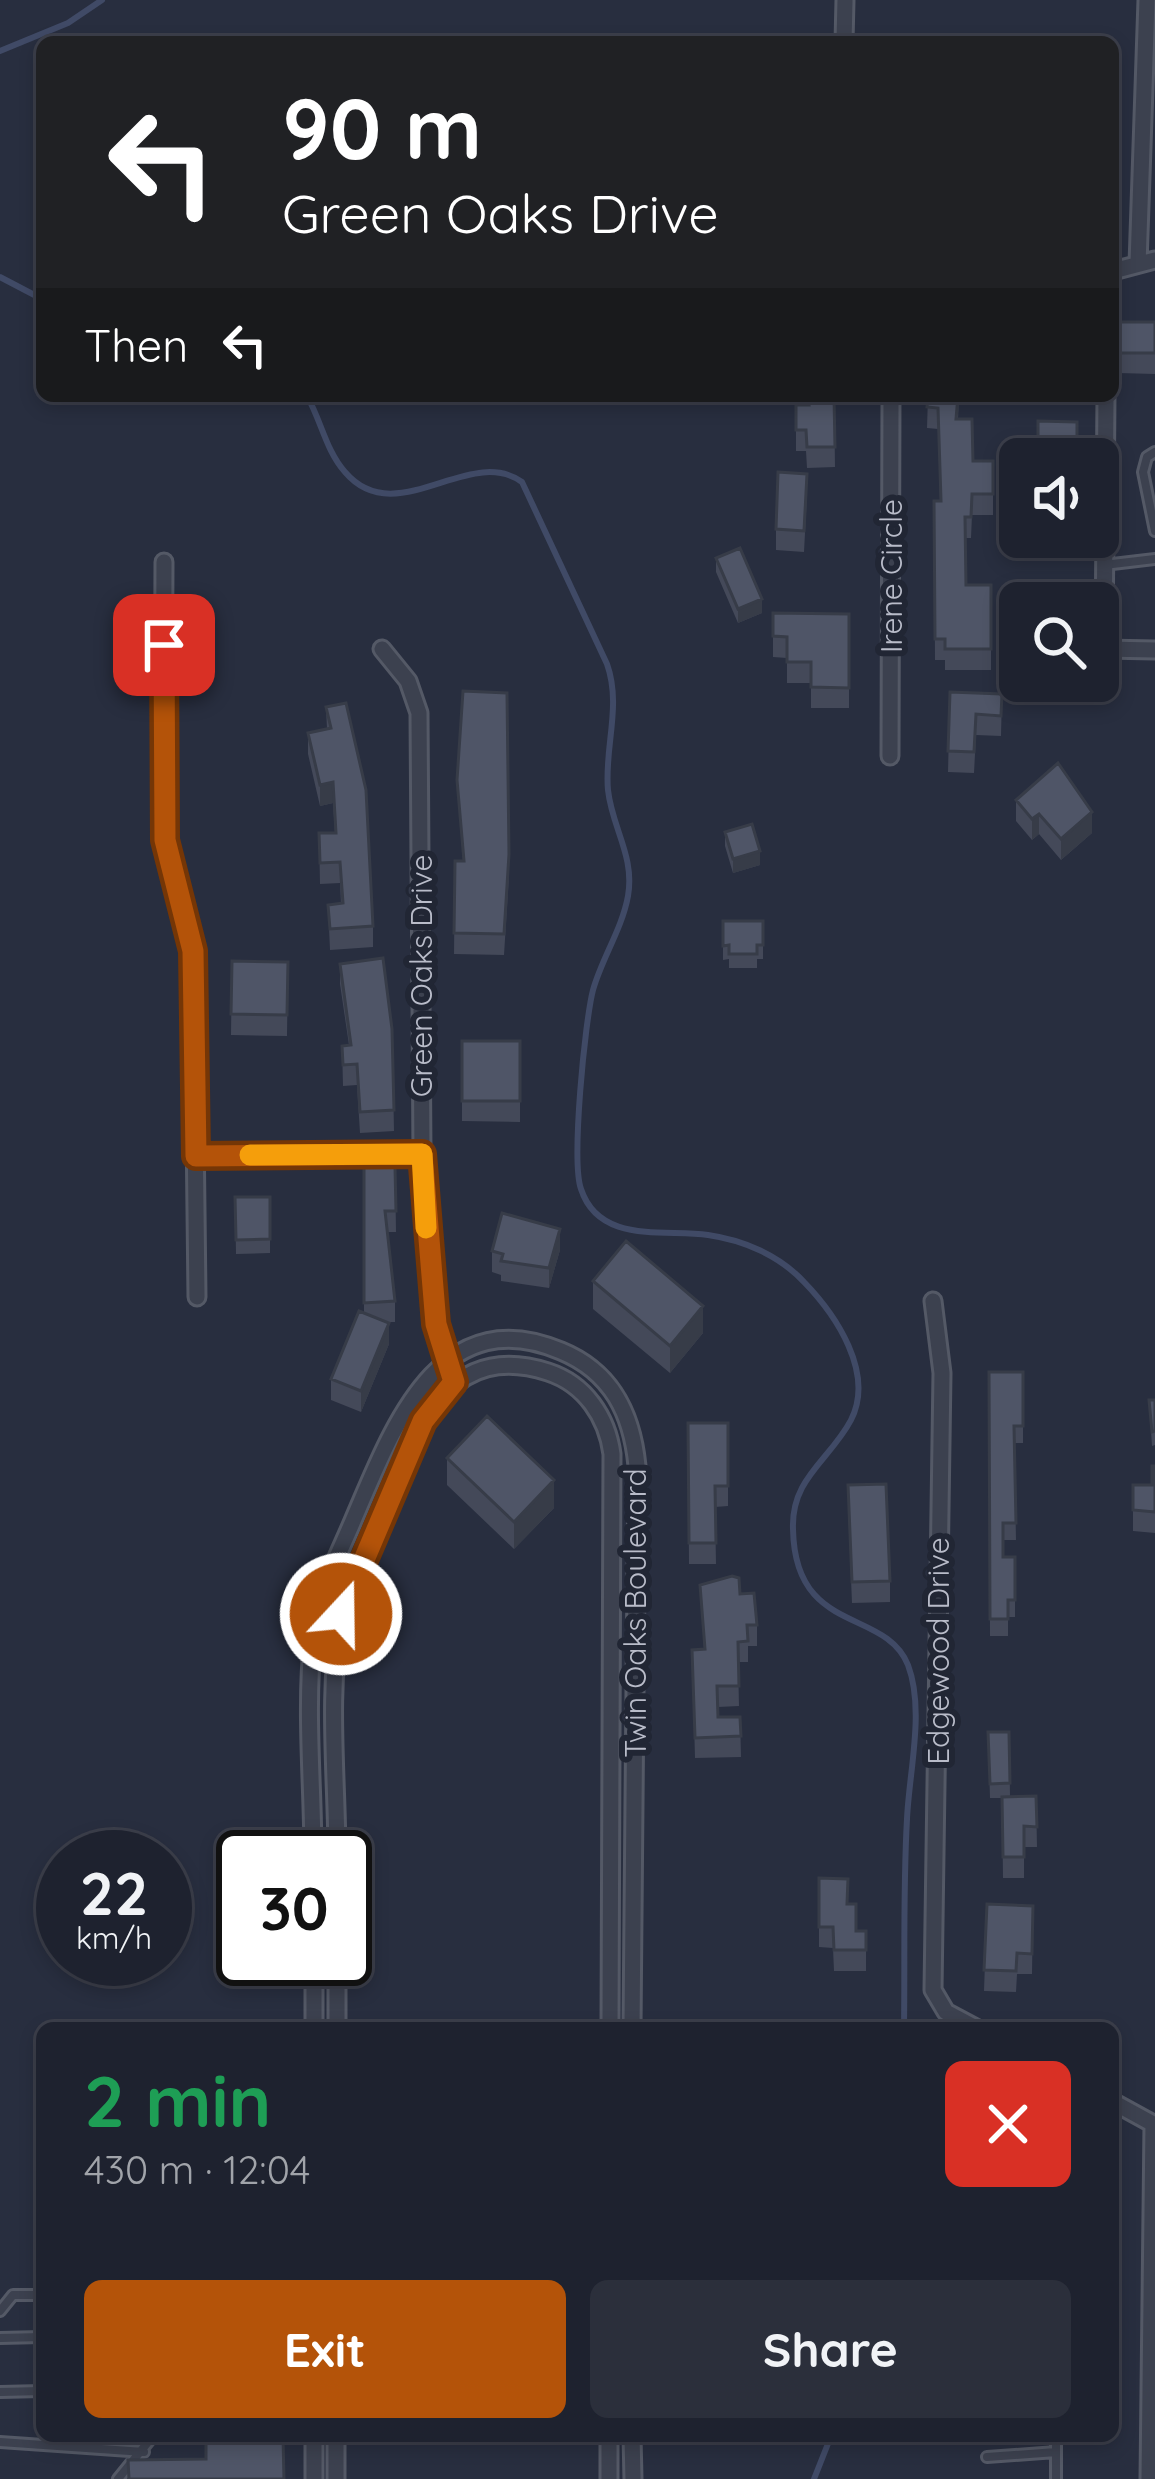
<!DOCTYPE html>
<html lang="en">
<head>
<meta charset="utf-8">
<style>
	:root { --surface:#1e222f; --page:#2b2f3b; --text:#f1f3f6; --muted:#a1a4aa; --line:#3c3f4b; --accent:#b45309 }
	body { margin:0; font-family:Quicksand,sans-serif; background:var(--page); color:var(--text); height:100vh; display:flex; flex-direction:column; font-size:45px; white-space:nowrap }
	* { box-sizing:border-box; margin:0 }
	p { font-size:39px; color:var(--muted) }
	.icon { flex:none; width:66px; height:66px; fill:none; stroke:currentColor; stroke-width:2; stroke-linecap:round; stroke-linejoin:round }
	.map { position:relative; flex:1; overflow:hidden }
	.details { position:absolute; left:36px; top:2022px; width:1083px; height:420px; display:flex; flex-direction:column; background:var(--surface); border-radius:18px; box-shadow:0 6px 18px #0003,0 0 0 3px var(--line) }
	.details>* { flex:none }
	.top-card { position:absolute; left:36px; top:36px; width:1083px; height:366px; border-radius:18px; box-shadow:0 6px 18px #0003,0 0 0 3px var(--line); background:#202124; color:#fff; overflow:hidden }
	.fabs { position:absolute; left:999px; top:438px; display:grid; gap:24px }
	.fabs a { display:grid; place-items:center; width:120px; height:120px; border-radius:18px; background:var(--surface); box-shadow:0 6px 18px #0003,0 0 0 3px var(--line); font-size:60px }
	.speed { position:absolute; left:36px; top:1830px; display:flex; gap:24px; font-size:60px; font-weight:700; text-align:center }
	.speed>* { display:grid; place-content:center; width:156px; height:156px; border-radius:50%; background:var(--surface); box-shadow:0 6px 18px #0003,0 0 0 3px var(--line); line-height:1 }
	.speed small { font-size:30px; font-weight:400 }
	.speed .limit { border:6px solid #111; border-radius:18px; background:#fff; color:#111 }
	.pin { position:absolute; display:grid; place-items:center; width:102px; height:102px; color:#fff; margin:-51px; border-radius:24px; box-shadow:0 6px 18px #0006 }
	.me { position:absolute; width:132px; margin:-66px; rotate:21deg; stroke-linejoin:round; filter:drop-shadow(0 0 9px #0008) }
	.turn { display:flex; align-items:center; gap:42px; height:252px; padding:0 48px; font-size:54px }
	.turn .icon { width:156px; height:156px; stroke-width:2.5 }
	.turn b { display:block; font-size:84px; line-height:102px }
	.then { display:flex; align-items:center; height:114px; padding:0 48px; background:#0003; gap:24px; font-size:45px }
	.round { display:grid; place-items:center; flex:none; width:126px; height:126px; border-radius:18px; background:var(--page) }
	.head { display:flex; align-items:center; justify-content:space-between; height:204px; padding:0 48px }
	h1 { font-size:72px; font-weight:700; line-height:90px; color:#1e9e55 }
	.button { display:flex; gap:24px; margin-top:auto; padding:24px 48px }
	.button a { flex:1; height:138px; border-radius:18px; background:var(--accent); color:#fff; font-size:48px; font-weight:700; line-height:138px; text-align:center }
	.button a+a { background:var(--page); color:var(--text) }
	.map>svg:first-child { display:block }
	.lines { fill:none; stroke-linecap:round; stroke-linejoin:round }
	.stream { stroke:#404a66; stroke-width:6 }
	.service-casing { stroke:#545966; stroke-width:14 }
	.minor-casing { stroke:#545966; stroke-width:21 }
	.service { stroke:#3c414f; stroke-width:8 }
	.minor { stroke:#3c414f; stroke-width:15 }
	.wall { fill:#444959 }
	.shaded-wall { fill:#373c48 }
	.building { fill:#4f5567; stroke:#373c48; stroke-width:3 }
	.route-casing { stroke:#753606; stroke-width:30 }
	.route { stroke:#b45309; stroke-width:21 }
	.slow { stroke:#f59e0b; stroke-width:21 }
	.labels { text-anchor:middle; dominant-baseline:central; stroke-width:12; stroke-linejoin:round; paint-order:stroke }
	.street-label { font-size:30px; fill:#b9bcc9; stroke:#212634 }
</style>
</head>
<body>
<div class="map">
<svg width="1155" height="2479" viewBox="0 0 1155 2479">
	<rect width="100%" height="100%" fill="#282e3f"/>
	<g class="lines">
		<path class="stream" d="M0,51L68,23L102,0
			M0,277L42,299
			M307,396C321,420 326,451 345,472C396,532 469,444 522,482L607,664C622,706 604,748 608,790C612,828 635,856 628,896C622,929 602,958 593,990C585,1021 571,1161 581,1189C599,1244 663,1229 708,1235C743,1240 779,1255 804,1282C836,1315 875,1373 851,1420C830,1460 791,1478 793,1529C795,1636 885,1607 908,1665C925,1710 909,1772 907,1819C903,1888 905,1958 904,2028
			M814,2479L831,2436"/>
		<defs>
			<path id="service" d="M1155,452L1147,457L1143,472L1155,531
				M1104,565L1155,559
				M0,2311L13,2295H42
				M0,2338L42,2337
				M0,2392L42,2391
				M1056,2436V2479
				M0,2442L144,2452
				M987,2457L1056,2452
				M118,2479L153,2436"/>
			<path id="minor" d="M844,42L845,0
				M1138,264L1147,0
				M1113,271L1155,260
				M1106,396L1104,649L1155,650
				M164,562L163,810L165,840L193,951L197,1297
				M382,649L408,681L419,713L422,1154L432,1296L448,1369
				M890,756L891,396
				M196,1157L422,1154
				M933,1301L942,1373L933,1990L946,2012L976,2028
				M313,1857C313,1785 305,1709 313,1637C317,1594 339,1555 355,1516C392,1430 439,1299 561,1351C612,1372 632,1414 637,1466L632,2028
				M337,1857C337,1780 327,1693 341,1617C348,1582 368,1547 382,1514C414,1440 442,1338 548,1372C585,1384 607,1417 612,1454L610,2028
				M314,1959V2028
				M337,2028V1959
				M1113,2102L1155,2125
				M609,2436V2479
				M632,2436L633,2479
				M314,2479V2436
				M336,2479V2436
				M1149,2479L1153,2124"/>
		</defs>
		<use href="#service" class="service-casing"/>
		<use href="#minor" class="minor-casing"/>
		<use href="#service" class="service"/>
		<use href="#minor" class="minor"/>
	</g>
	<path class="wall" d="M1119,322H1155V374L1118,373Z
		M788,396H834L835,467L807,468L806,451H796V405H809L808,397Z
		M928,396H959L958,419L973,461H993V515H972L971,538H965L966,585H991V670H945V660H935L934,501H940L938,429L927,428Z
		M964,396H1081V397L1021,402Z
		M807,495L804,552L776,550V529Z
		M1036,537H1075V555L1036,552Z
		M716,558L762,613L738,623L716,572Z
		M773,613L849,614V708H811V683H787V658L773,657Z
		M950,692L1002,694L1001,736L976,735L974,773L948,772Z
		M326,707L373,926V947L330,950L328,905L341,903L340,883L320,884L319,833H335L333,803L320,806L308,754V733L327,729Z
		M457,780L509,875L504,955L454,954L455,861H463Z
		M1016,800L1092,833L1061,860L1039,834L1032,840L1016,821Z
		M725,832L760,865L733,873L725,846Z
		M723,921H763V959H757V968H729V959L723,960Z
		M232,961L288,962L287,1036L231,1035Z
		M340,964L392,1029L394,1131L360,1133L357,1085L343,1086L342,1046L349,1045L340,984Z
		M462,1041H520V1122L462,1121Z
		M395,1166L396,1232H387L395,1301V1322H387L389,1344L361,1412L331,1400V1379L364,1313V1167Z
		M235,1197H270V1253L236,1254Z
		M560,1250L549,1288L501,1281V1275L492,1272V1251Z
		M593,1281L703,1333L670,1373L593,1309Z
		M989,1372H1023V1443H1014L1016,1540H1003V1557H1015V1617H1008V1636H990Z
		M1149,1400H1155V1445L1152,1446Z
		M688,1423H728V1506L715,1507L716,1564H689Z
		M447,1458L554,1508L514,1549L447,1485Z
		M1155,1466V1533L1133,1531V1485H1152Z
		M848,1506L890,1581V1602L852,1603Z
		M700,1585L740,1594L757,1625V1646H748V1662H738L739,1706L718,1707V1717H740L741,1757L695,1758L692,1650L704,1649Z
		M988,1732H1009L1010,1796H1036L1037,1847H1024V1878H1003L1002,1798H990Z
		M819,1878L848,1904L856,1931H866V1971H834L833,1948L819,1947Z
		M987,1904L1033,1906L1032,1974H1017L1016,1992L984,1991Z
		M189,2436H284L206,2459L205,2439H192Z"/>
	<path class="shaded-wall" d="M762,599V613L738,623V609Z
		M333,782V803L320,806V785Z
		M1092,812V833L1061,860V839Z
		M1039,814V834L1032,840V819Z
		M760,851V865L733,873V859Z
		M560,1229V1250L549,1288V1268Z
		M703,1306V1333L670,1373V1346Z
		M389,1323V1344L361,1412V1391Z
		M554,1480V1508L514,1549V1522Z"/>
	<path class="building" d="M1119,322H1155V353H1118Z
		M808,396H834L835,447H807L806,430H796V405H809Z
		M928,396H958L956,419H972L973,461H993V494H972L971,517H965L966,585H991V649H945V639H935L934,501H941L938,408L927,407Z
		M1038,421L1077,422V459H1038Z
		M778,472L807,474L804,531L776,529Z
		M740,548L762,599L738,609L716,558Z
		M773,613L849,614V688L811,687V662H787V637L773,636Z
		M463,691L507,693L509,854L504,934L454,933L455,861H464L457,780Z
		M950,692L1002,694L1001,716L976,714L974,752L948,751Z
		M346,703L366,790L373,926L330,929L328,905L343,903L340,862L320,863L319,833H336L333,782L320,785L308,733L331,728L326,707Z
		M1058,763L1092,812L1061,839L1039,814L1032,819L1016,800Z
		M752,824L760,851L733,859L725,832Z
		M723,921H763V945H757V954H729V945L723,946Z
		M383,958L392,1029L394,1110L360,1112L357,1064L343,1065L342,1046L351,1045L340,964Z
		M232,961L288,962L287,1015L231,1014Z
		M462,1041H520V1101H462Z
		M395,1166L396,1211H385L395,1301L364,1303V1167Z
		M235,1197H270V1239L236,1240Z
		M502,1213L560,1229L549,1268L501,1261L503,1254L492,1251Z
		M626,1241L703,1306L670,1346L593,1281Z
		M359,1311L389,1323L361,1391L331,1379Z
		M989,1372H1023V1426H1014L1016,1523H1003V1557H1015V1600H1008V1619H990Z
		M1149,1400H1155V1431L1152,1432Z
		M487,1416L554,1480L514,1522L447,1458Z
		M688,1423H728V1486H715L716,1543H689Z
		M1152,1466H1155V1512L1133,1510V1485H1152Z
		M886,1484L890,1581L852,1582L848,1485Z
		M732,1576L739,1578L740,1594L754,1593L757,1625H747L748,1641L738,1642L739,1686H717L718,1717H740L741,1736L695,1738L692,1650L705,1649L700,1585Z
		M988,1732H1009L1010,1783L990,1784Z
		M1036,1796L1037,1827L1024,1826V1857H1003L1002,1797Z
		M819,1878L848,1879L847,1904H856V1931H866V1950H834L833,1927H819Z
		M987,1904L1033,1906L1032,1954L1017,1953L1016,1971L984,1970Z
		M206,2436H283L284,2479H129L128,2460L206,2459Z"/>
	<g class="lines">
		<defs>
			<path id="route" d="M164,645L165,840L193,951L196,1156L422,1154L436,1324L454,1382L423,1421L341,1614"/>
		</defs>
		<use href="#route" class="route-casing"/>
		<use href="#route" class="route"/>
		<path class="slow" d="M250,1155L422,1154L426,1228"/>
	</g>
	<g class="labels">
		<g class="street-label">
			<text transform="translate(891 576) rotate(-90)">Irene Circle</text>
			<text transform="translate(421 976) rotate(-90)">Green Oaks Drive</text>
			<text transform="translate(635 1613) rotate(-90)">Twin Oaks Boulevard</text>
			<text transform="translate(938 1651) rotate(-90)">Edgewood Drive</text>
		</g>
	</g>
</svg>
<div class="fabs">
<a><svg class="icon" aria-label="sound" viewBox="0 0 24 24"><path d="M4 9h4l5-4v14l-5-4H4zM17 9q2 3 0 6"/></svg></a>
<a><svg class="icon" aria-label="search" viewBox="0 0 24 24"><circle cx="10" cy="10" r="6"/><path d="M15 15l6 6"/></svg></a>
</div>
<div class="speed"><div>22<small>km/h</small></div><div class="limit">30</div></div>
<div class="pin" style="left:164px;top:645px;background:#d93025"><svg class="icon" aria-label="arrive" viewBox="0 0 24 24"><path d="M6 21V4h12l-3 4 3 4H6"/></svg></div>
<svg class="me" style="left:341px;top:1614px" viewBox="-20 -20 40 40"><circle r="17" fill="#b45309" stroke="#fff" stroke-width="3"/><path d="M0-11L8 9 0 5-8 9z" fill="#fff"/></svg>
<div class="top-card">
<div class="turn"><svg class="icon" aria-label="left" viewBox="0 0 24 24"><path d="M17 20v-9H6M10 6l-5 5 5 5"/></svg><div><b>90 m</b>Green Oaks Drive</div></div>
<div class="then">Then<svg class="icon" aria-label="left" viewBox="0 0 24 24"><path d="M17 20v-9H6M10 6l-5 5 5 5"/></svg></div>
</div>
<section class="details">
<div class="head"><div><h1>2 min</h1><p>430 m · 12:04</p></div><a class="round" style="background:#d93025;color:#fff"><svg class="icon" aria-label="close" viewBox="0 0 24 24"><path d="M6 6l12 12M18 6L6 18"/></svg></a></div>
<div class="button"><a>Exit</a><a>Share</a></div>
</section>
</div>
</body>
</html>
